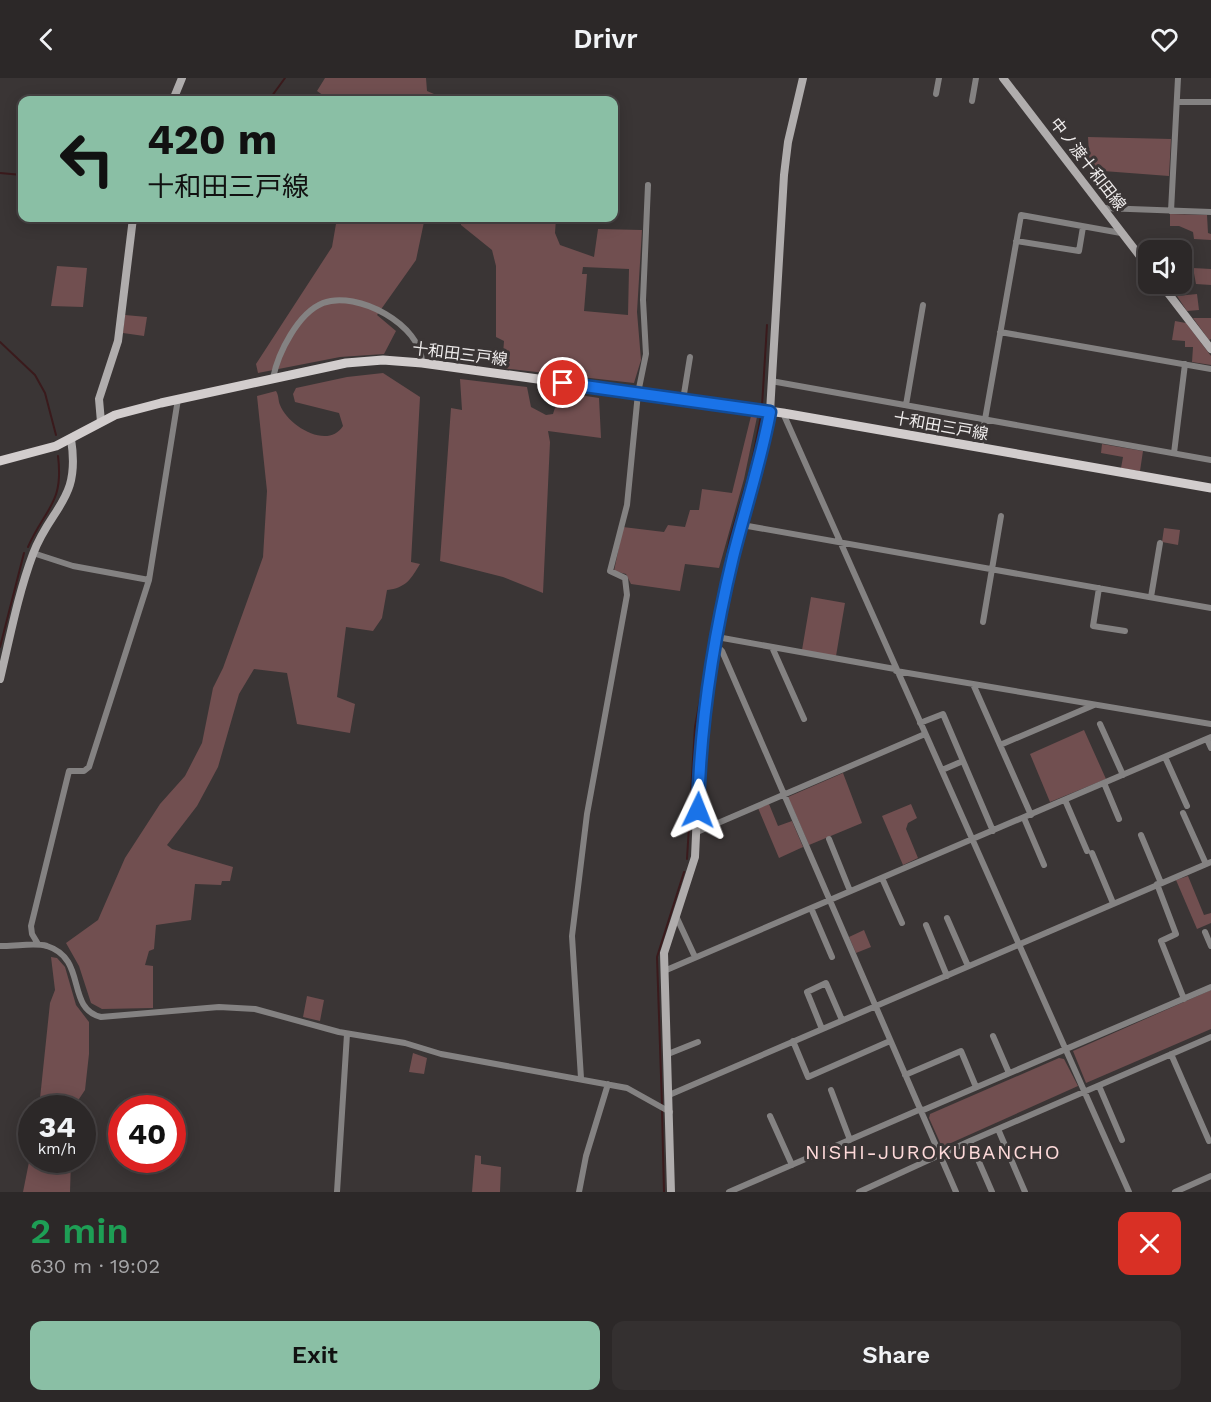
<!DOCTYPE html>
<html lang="en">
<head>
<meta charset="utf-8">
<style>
	:root { --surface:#2c2828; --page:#343030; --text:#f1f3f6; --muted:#a6a6a8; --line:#484445; --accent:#8abfa5 }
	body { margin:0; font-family:"Work Sans","Noto Sans JP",sans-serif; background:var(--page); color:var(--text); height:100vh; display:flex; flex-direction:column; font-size:22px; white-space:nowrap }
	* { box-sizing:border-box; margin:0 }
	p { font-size:20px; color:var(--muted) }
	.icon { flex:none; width:33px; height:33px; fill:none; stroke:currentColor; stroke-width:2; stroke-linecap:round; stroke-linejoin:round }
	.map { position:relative; height:1114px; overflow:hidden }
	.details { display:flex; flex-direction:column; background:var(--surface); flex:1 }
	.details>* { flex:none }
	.banner { position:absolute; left:18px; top:18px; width:600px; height:126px; border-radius:12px; box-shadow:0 3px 15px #0003,0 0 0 2px var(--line); background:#8abfa5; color:#111; overflow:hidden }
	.tools { position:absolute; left:1138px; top:162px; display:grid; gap:12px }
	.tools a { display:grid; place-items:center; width:54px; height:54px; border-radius:12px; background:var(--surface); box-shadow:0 3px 15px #0003,0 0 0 2px var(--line); font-size:30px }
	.speed { position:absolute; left:18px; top:1017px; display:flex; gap:12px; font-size:30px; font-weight:700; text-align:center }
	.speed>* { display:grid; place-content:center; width:78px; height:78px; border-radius:50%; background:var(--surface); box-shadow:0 3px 15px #0003,0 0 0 2px var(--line); line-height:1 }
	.speed small { font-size:15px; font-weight:400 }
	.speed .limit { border:9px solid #d22; background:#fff; color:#111 }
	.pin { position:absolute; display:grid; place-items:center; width:51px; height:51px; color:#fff; margin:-26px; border:3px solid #fff; border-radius:50%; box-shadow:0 2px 6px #0007 }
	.me { position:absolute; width:66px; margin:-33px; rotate:2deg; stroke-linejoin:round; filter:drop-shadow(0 0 4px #0008) }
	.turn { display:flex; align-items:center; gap:21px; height:126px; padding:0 30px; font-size:27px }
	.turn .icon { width:78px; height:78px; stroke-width:2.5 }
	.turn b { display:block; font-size:42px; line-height:51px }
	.round { display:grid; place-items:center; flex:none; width:63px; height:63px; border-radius:12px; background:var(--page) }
	.headline { display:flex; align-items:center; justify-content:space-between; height:102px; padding:0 30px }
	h1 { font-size:36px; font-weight:600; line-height:45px; color:#1e9e55 }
	.action { display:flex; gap:12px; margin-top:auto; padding:12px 30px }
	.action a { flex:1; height:69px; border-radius:12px; background:var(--accent); color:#111; font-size:24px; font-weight:600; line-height:69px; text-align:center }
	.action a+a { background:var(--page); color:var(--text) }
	header { display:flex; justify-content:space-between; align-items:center; height:78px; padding:0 30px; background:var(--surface); font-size:27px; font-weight:600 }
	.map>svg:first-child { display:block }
	.green { fill:#714f50; fill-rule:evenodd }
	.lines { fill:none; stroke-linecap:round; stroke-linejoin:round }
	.stream { stroke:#3a1a1c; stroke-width:2 }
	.street { stroke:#848282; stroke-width:6 }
	.secondary { stroke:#b0adad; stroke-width:8 }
	.primary { stroke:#d2cdcd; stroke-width:9 }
	.route-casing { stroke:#114b97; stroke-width:15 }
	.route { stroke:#1a73e8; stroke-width:10 }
	.labels { text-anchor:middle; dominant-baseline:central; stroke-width:6; stroke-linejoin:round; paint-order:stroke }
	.street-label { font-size:16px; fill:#eeebeb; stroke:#3a3535 }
	.quarter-label { font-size:20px; letter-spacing:1.5px; fill:#fedada; stroke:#3a3535 }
</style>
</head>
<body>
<header><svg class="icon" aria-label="back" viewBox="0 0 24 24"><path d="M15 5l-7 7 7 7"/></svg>Drivr<svg class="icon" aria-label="heart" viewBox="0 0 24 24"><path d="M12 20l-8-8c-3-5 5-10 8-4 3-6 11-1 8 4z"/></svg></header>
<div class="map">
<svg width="1211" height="1114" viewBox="0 0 1211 1114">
	<rect width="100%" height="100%" fill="#3a3535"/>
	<path class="green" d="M325,0H426L427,13L434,16L431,22H330L317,13Z
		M1088,59L1171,61L1169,98L1090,92Z
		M1170,136L1207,137L1208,155L1211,156V162L1194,161L1193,154L1179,148H1170Z
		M337,140H409L424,144L416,182L377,237L396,253L384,276L340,279L258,295L256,286L332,169Z
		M473,140H556L555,155L560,167L594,179L598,151L642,152L637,234L641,282L634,305L502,290L504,263L496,259V188L492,172L461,147V145ZM583,189L629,191L628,237L584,233L587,196H582Z
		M57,188L87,190L83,229L51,228Z
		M1193,190L1211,191V207L1196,206Z
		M1197,216L1199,232L1187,233L1177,218Z
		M125,237L147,239L144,258L123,255Z
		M1193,240H1211V261L1209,262Z
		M1175,243L1186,245L1211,278V287L1192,284L1193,269H1185V263L1172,262Z
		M383,295L420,319L411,484L420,486C411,501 406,510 387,512L382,540L373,553L346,549L337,619L355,626L350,655L297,646L287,595L254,591L239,616L218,689L197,728L167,767L172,771L233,789L230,803H222L221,807L195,806L191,842L156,847L154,871L149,873L145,887L153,888V930L102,931L91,925L79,888L66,865L98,842L125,780L160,726L185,698L202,665L213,610L223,590L263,479L267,413L257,318L276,313C279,318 278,322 280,327C288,348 328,372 343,348L339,335L295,324L293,316L296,310L347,299Z
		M460,301L527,309L531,329L546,337L553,336L560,314L599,320L601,360L548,353L550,364L543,515L503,499L440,483L451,330L462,332Z
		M751,338L757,339L744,401L719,490L685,486L680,513L631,506L626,496L614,493L623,449L664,454L668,447L685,449L690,432H699L702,411L732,415Z
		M1102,366L1143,373L1140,393L1121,390L1123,379L1101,375Z
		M1164,450L1180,452L1178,467L1162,464Z
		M811,519L845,525L836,578L802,572Z
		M1084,652L1106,701L1050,724L1030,676Z
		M843,695L862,745L809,767L788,719Z
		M769,726L778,748L792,743L803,769L779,780L758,730Z
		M911,726L917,740L908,745L906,751L918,780L903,787L882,738Z
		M1188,798L1204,837L1211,835V845L1197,851L1176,802Z
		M864,852L871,869L856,875L849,859Z
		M51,879L57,880L65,889L76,927L89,944V976L85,1012L73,1030H39L50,925L55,912Z
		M1211,912V951L1086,1005L1073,973Z
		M307,918L324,922L320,943L303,939Z
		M413,975L427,980L424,996L409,994Z
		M1059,980L1064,981L1078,1008L942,1069L929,1040L930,1036Z
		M31,1074L32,1082H71L70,1114H23Z
		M475,1077L481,1078V1086L501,1089L500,1114H472Z"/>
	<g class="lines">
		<path class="stream" d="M269,22L285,0
			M0,95L22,97
			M0,264L35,297L45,315L56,357
			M762,328L767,247
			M28,469C45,430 64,426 58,378
			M0,569L24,475
			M687,781L695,649L730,460L751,389L761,338
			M662,1027L657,879L684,794
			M662,1032L664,1114"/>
		<path class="street" d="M936,16L939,0
			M972,23L976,0
			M1177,24H1211
			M1103,130L1211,134
			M1171,133L1178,0
			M1016,163L1079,173L1083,149
			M1000,254L1211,291
			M273,300C278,275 298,235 323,225C357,212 422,247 422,285
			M771,303L1211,382
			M683,322L690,279
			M906,327L923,227
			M783,335L1129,1114
			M980,370L1021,137L1121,155
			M1174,375L1185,286
			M742,447L1211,530
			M33,475L73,488L149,502
			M1099,510L1093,548L1125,553
			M1151,519L1160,465
			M983,544L1001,438
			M717,559L895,591
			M715,566L722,573L956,1114
			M772,569L804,641
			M896,593L1211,646
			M973,606L1031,737
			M920,645L943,636L993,753
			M1100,646L1123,697
			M1207,661L1211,670
			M1000,667L1094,627
			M1165,679L1187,728
			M942,692L963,683
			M1104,705L1119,741
			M1065,722L1087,773
			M1183,735L1206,786
			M1024,740L1044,787
			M697,754L925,656
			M1141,757L1161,805
			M829,761L850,813
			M1092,775L1113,825
			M882,800L902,845
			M1157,806L1176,856L1161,863L1184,921
			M811,830L832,879
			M676,838L695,879
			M947,840L968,888
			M926,847L947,898
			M1205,854L1211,868
			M38,866L32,856L31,848L69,693H84L89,689L149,502L178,321
			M0,868C15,869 33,864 47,868C88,881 65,930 101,939L219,929L255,931L339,954L405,965L441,976L627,1010L670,1034
			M664,893L1211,659
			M822,951L807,914L826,905L842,942
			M993,958L1009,995
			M793,963L808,999L890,963
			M668,976L698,964
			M1171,976L1209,1063
			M905,997L961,973L976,1009
			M581,1000L572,858L587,736L627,517L625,500L610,493L627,427L638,315L646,276L643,222L648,107
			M1099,1008L1122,1062
			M831,1012L850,1062
			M669,1017L1211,784
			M921,1033L1211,909
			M770,1038L792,1087
			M998,1051L1025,1114
			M970,1063L992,1114
			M337,1114L347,956
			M579,1114L586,1078L608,1006
			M729,1114L921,1031
			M859,1114L970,1063L1211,959
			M1175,1114L1211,1098"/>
		<path class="secondary" d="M1003,0L1149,190
			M173,22L182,0
			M1161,206L1211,271
			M101,344L99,321L118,263L133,140
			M0,601C10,559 18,516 33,476C51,428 81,423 71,361
			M671,1114L664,875L695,779L700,670L707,613L725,517L759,389L770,334L784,97L788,64L803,0"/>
		<path class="primary" d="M0,383L56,368L115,337L161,325L346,285L383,282L422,285L783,335L1211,410"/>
	</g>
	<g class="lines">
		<defs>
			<path id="route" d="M563,305L770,334C761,383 745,431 733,479C713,562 700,647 698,732"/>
		</defs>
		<use href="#route" class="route-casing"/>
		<use href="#route" class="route"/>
	</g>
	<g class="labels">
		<g class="street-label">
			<text transform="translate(1088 86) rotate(52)">中ノ渡十和田線</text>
			<text transform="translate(460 276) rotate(7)">十和田三戸線</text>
			<text transform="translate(941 348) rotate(10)">十和田三戸線</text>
		</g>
		<g class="quarter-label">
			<text x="933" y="1074">NISHI-JUROKUBANCHO</text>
		</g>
	</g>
</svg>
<div class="tools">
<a><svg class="icon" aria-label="sound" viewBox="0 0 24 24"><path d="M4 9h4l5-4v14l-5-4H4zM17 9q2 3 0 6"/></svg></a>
</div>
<div class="speed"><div>34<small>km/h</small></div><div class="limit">40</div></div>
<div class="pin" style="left:563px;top:305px;background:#d93025"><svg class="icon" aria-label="arrive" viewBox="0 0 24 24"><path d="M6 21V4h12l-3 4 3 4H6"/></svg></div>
<svg class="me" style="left:698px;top:732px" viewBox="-20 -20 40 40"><path d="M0-17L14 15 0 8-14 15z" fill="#1a73e8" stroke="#fff" stroke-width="4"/></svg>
<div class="banner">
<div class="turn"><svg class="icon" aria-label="left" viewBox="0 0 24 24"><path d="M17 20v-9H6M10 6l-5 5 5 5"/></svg><div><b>420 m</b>十和田三戸線</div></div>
</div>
</div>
<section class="details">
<div class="headline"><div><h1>2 min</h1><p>630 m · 19:02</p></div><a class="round" style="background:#d93025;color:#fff"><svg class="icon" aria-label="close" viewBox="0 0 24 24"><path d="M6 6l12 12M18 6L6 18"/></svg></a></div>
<div class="action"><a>Exit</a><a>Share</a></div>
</section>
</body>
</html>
